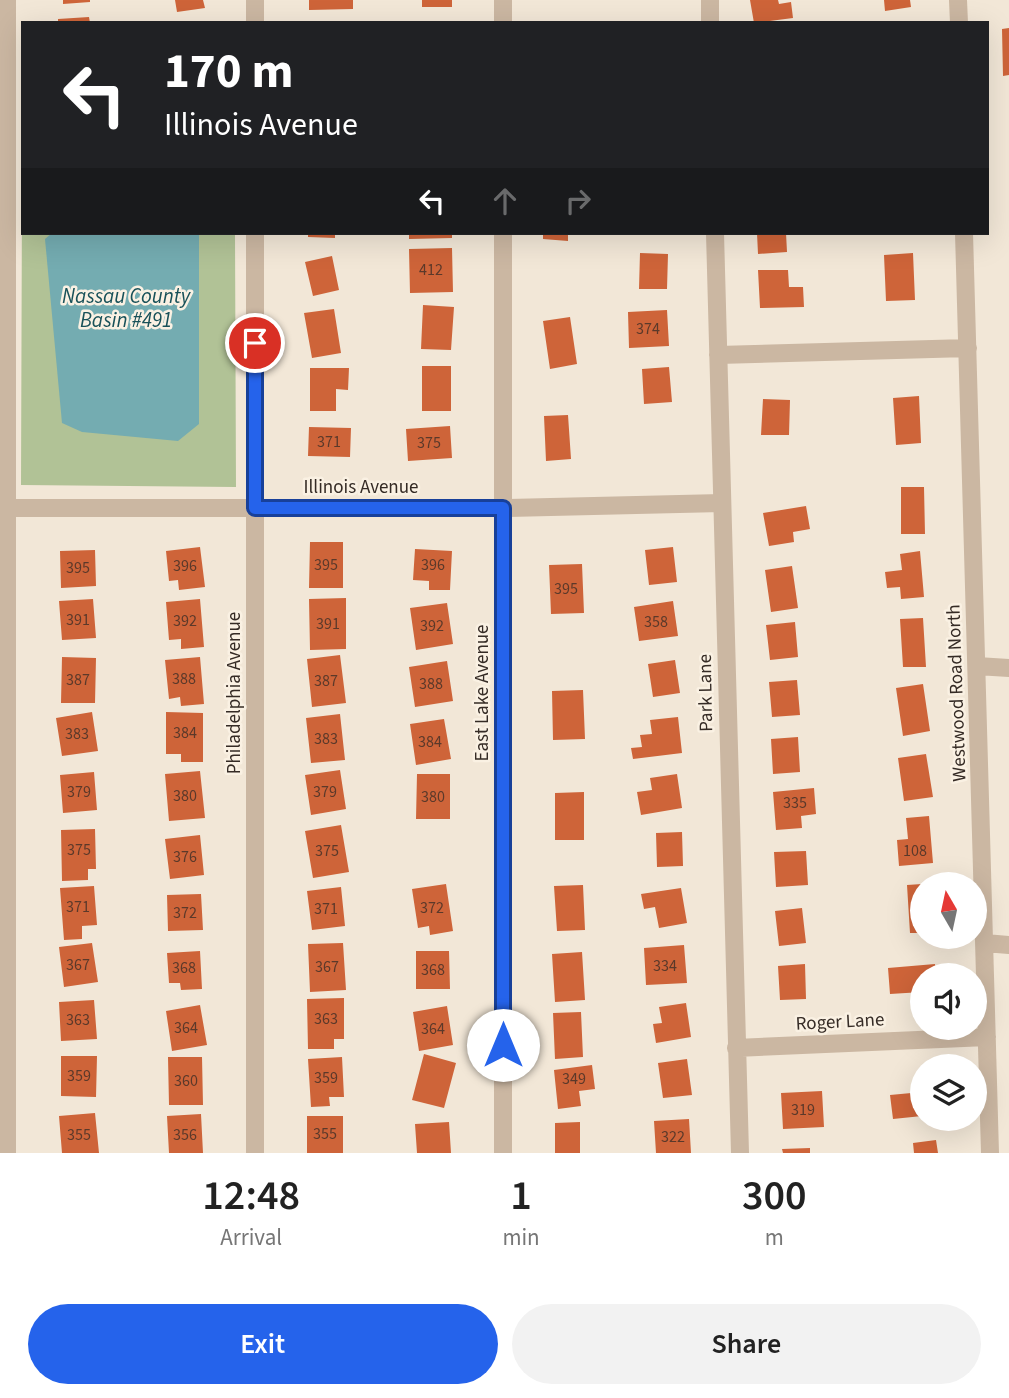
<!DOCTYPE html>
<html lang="en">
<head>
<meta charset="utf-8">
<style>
	:root { --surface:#fff; --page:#f2f2f2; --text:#222; --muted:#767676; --accent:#2563eb }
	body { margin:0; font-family:"Source Sans 3",sans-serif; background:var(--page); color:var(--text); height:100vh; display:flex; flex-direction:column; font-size:26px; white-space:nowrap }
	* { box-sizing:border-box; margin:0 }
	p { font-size:23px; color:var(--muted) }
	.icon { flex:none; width:38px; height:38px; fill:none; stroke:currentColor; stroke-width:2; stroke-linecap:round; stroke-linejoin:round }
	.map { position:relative; height:1153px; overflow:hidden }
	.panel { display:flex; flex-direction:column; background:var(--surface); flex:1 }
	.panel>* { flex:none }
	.guide { position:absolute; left:21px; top:21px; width:968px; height:214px; border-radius:0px; box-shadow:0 7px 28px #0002; background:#202124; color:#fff; overflow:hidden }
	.needle { width:46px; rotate:351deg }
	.controls { position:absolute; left:910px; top:872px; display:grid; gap:14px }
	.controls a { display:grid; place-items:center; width:77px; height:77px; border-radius:50%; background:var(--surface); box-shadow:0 7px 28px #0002; font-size:35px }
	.pin { position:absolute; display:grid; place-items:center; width:60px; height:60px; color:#fff; margin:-30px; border:4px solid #fff; border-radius:50%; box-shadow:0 2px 7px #0007 }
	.me { position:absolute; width:77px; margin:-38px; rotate:0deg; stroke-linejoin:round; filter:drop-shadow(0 0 5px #0008) }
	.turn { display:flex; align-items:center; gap:24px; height:147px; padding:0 28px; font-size:32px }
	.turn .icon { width:91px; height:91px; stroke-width:2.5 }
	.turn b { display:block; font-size:49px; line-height:60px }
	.lanes { display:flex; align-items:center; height:66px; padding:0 28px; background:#0003; justify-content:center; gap:35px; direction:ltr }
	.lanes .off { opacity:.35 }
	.eta { display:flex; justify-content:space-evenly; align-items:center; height:119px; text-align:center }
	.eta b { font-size:42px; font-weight:600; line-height:49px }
	.cta { display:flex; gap:14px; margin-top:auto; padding:14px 28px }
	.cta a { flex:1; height:80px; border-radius:42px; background:var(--accent); color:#fff; font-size:28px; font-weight:600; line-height:80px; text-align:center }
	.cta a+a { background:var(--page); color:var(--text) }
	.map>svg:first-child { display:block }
	.green { fill:#b1c296 }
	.water { fill:#74acb1 }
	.building { fill:#ce6439 }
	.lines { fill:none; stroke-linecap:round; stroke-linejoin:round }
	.minor { stroke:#cbb7a2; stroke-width:18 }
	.route-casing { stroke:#184099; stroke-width:18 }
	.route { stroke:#2563eb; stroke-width:12 }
	.labels { text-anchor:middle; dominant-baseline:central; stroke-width:5; stroke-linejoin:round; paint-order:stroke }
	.number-label { font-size:16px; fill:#5b392a }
	.street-label { font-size:19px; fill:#352b25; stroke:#faf1e3 }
	.water-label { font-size:21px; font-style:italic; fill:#185159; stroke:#faf1e3 }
</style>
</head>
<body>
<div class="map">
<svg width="1009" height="1153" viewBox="0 0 1009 1153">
	<rect width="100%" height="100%" fill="#f2e7d7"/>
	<path class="green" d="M22,190L23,233H235L236,487L21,485Z"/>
	<path class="water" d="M52,233H199V424L178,441L82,432L62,423L45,239Z"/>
	<path class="building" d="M63,0H90V2L63,4Z
		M175,0H203L205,8L177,12Z
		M309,0H353V9L309,10Z
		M422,0H452V7H422Z
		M750,0H778L779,4L791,2L793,18L754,23Z
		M884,0H910L911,7L885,11Z
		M89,17L90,23H58V19Z
		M1009,28V75L1003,76L1002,29Z
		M308,233H335V238L308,237Z
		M409,233H452V238L409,239Z
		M543,233H568V241L543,239Z
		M757,233H786L787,252L758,254Z
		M452,248L453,292L410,293L409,249Z
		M640,253L668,254L667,289H639Z
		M913,253L915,300L886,301L884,255Z
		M332,256L339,290L313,296L305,262Z
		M758,270H788L789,287H803L804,307L760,308Z
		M423,305L454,307L451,350L421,349Z
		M334,309L341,353L312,358L304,313Z
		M667,310L669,346L629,348L628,312Z
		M570,317L577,364L550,369L543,321Z
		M422,366H451V411H422Z
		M669,367L672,402L644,404L642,369Z
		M310,368H349L348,390L336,389V411H310Z
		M919,396L921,443L896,445L893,398Z
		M763,399L790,400L789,435H761Z
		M568,415L571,459L546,461L544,416Z
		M450,426L452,458L408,461L406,429Z
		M309,427L351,428L350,457L308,456Z
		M901,487H924L925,534H901Z
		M806,506L810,529L793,532L794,542L769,546L763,513Z
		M310,542H343V588H309Z
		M200,547L205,587L179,590L178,580L169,581L166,551Z
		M673,547L677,582L649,585L645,550Z
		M415,549L452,551L450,590H429V581L413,580Z
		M95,550L96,586L61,588L60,551Z
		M920,551L924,597L901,599L900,587L887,588L885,572L902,570L900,554Z
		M582,564L584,613L551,614L549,565Z
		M792,566L798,608L771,612L765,570Z
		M346,598V649L310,650L309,599Z
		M93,599L96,638L62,640L59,601Z
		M200,599L204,647L181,649V639L169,640L166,602Z
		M673,601L678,636L639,641L634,607Z
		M447,603L453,644L416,650L410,608Z
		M923,618L926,667H903L900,619Z
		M795,622L798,657L770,660L766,625Z
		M340,655L346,703L312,707L307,659Z
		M62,657L96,658L95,703H61Z
		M200,657L204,704L181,706L180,697L169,699L165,660Z
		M675,660L680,693L653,697L648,664Z
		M447,661L453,701L415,707L409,667Z
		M797,680L800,715L772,717L769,682Z
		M923,684L930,731L903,736L896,688Z
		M583,690L585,739L553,740L552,691Z
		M92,712L98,751L62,756L56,718Z
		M166,712L203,713V762H181V754H166Z
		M340,714L345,760L311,763L306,718Z
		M678,717L682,753L633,759L631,748L642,747L640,735L652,734L650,720Z
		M444,719L451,759L416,765L410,724Z
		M798,737L800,772L773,774L771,739Z
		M926,754L933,797L904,801L898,758Z
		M340,770L346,809L311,815L305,775Z
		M200,771L205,818L169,821L165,774Z
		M94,772L97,810L63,813L60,775Z
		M417,774H450V819H416Z
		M677,774L682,808L641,815L637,792L652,790L650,778Z
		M814,788L816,814L801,816L802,828L776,830L773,792Z
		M584,792V840H555V793Z
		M929,816L933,863L899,866L897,840L908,839L906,818Z
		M341,825L349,872L313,878L305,831Z
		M95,829L96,869H88V880L62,881L61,830Z
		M682,832L683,866L657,867L656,833Z
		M200,835L204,875L170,879L165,839Z
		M806,851L808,885L776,887L774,852Z
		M446,884L453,931L430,935L429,926L418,928L412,889Z
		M922,884V933H910L907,885Z
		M583,885L585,930L557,931L554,886Z
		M94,886L97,925L82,926V939L64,940L60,888Z
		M341,887L345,926L312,930L307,891Z
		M681,888L687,923L659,928L655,907L644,909L641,894Z
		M201,894L203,930L168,931L167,895Z
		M802,908L806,943L779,946L775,911Z
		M92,943L98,982L64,987L59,947Z
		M343,943L346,990L310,992L308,944Z
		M684,945L687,983L646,985L644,948Z
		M200,951L202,989L181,990L180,983H169L167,953Z
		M416,951H449L450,989H416Z
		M582,952L585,1000L555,1002L552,954Z
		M805,964L806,999L780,1000L778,966Z
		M935,964L936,975H922V992L890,994L888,968Z
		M344,998V1039H334V1049H308L307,999Z
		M94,1000L97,1039L61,1041L59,1002Z
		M686,1003L691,1037L656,1043L653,1024L662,1023L659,1007Z
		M200,1005L207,1045L172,1051L166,1011Z
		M447,1006L453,1045L419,1051L413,1012Z
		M581,1012L583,1057L555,1059L553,1013Z
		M424,1054L456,1063L444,1108L412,1100Z
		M61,1056H97L96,1097L61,1096Z
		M168,1057H202L203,1105H169Z
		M342,1057L344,1097H329L330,1106L311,1107L308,1059Z
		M687,1059L692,1095L663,1098L658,1063Z
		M592,1065L595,1089L579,1091L581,1106L558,1109L554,1070Z
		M822,1091L824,1127L783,1129L781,1093Z
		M922,1092V1116L893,1119L890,1095Z
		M95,1113L99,1153H62L59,1116Z
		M201,1114L203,1153H169L167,1116Z
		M307,1116H343V1153H307Z
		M689,1119L691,1153H656L654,1121Z
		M449,1122L451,1153H417L415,1124Z
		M580,1122V1153H555V1123Z
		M936,1140L938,1153H914L913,1143Z
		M810,1148V1153H783L782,1149Z"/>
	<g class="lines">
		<path class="minor" d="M7,0V1153
			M255,0V23
			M710,0V23
			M958,0L959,23
			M503,23V0
			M503,233V1153
			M715,233L740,1153
			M964,233L990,1153
			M718,355L968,348
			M0,508H503L722,503
			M977,666L1009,668
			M985,943L1009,945
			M736,1048L987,1037
			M255,1153V233"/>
	</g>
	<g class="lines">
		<defs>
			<path id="route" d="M255,343V508H503V1045"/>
		</defs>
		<use href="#route" class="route-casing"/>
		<use href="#route" class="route"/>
	</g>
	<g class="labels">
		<g class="number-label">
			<text x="431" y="270">412</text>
			<text x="648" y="329">374</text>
			<text x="329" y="442">371</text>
			<text x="429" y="443">375</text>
			<text x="326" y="565">395</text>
			<text x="433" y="565">396</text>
			<text x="185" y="566">396</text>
			<text x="78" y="568">395</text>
			<text x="566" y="589">395</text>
			<text x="78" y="620">391</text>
			<text x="185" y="621">392</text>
			<text x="656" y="622">358</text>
			<text x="328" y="624">391</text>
			<text x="432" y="626">392</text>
			<text x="184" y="679">388</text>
			<text x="78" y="680">387</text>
			<text x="326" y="681">387</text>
			<text x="431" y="684">388</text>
			<text x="185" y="733">384</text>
			<text x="77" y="734">383</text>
			<text x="326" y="739">383</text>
			<text x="430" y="742">384</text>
			<text x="79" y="792">379</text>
			<text x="325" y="792">379</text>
			<text x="185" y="796">380</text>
			<text x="433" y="797">380</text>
			<text x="795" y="803">335</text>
			<text x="79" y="850">375</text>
			<text x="327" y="851">375</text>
			<text x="915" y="851">108</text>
			<text x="185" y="857">376</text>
			<text x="78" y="907">371</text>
			<text x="432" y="908">372</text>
			<text x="326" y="909">371</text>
			<text x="185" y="913">372</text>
			<text x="78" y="965">367</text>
			<text x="665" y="966">334</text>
			<text x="327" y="967">367</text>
			<text x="184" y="968">368</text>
			<text x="433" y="970">368</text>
			<text x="326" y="1019">363</text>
			<text x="78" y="1020">363</text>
			<text x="186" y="1028">364</text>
			<text x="433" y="1029">364</text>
			<text x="79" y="1076">359</text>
			<text x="326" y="1078">359</text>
			<text x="574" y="1079">349</text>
			<text x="186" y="1081">360</text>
			<text x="803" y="1110">319</text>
			<text x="325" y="1134">355</text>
			<text x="79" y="1135">355</text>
			<text x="185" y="1135">356</text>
			<text x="673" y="1137">322</text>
		</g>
		<g class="street-label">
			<text x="361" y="487">Illinois Avenue</text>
			<text transform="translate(234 693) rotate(-90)">Philadelphia Avenue</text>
			<text transform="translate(482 693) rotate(-90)">East Lake Avenue</text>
			<text transform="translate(706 693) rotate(-91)">Park Lane</text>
			<text transform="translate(957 693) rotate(-92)">Westwood Road North</text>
			<text transform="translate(840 1022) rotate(-3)">Roger Lane</text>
		</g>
		<g class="water-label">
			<text x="126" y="296">Nassau County<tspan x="126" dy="24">Basin #491</tspan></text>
		</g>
	</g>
</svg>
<div class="controls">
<a><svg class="needle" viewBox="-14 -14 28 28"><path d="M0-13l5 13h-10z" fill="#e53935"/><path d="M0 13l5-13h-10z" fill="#767676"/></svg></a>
<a><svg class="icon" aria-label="sound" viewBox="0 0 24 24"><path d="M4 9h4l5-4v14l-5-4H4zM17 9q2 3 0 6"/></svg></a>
<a><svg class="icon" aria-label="layers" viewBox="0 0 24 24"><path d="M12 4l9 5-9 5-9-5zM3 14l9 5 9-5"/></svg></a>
</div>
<div class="pin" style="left:255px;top:343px;background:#d93025"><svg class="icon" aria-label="arrive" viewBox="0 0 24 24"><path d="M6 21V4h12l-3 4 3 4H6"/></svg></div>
<svg class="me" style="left:503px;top:1045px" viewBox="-20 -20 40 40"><circle r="19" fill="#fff"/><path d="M0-13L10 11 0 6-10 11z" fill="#2563eb"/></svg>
<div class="guide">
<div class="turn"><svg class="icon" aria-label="left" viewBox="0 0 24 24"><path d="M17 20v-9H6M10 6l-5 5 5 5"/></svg><div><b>170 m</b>Illinois Avenue</div></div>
<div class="lanes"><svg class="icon" aria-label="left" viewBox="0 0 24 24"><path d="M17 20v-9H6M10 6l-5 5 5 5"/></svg><svg class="icon off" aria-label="ahead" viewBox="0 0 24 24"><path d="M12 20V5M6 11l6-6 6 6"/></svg><svg class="icon off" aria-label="right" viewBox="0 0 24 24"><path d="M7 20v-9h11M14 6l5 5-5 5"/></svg></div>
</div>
</div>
<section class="panel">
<div class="eta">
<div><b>12:48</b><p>Arrival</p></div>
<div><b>1</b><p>min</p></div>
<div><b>300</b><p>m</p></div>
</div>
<div class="cta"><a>Exit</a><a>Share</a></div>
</section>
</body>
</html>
